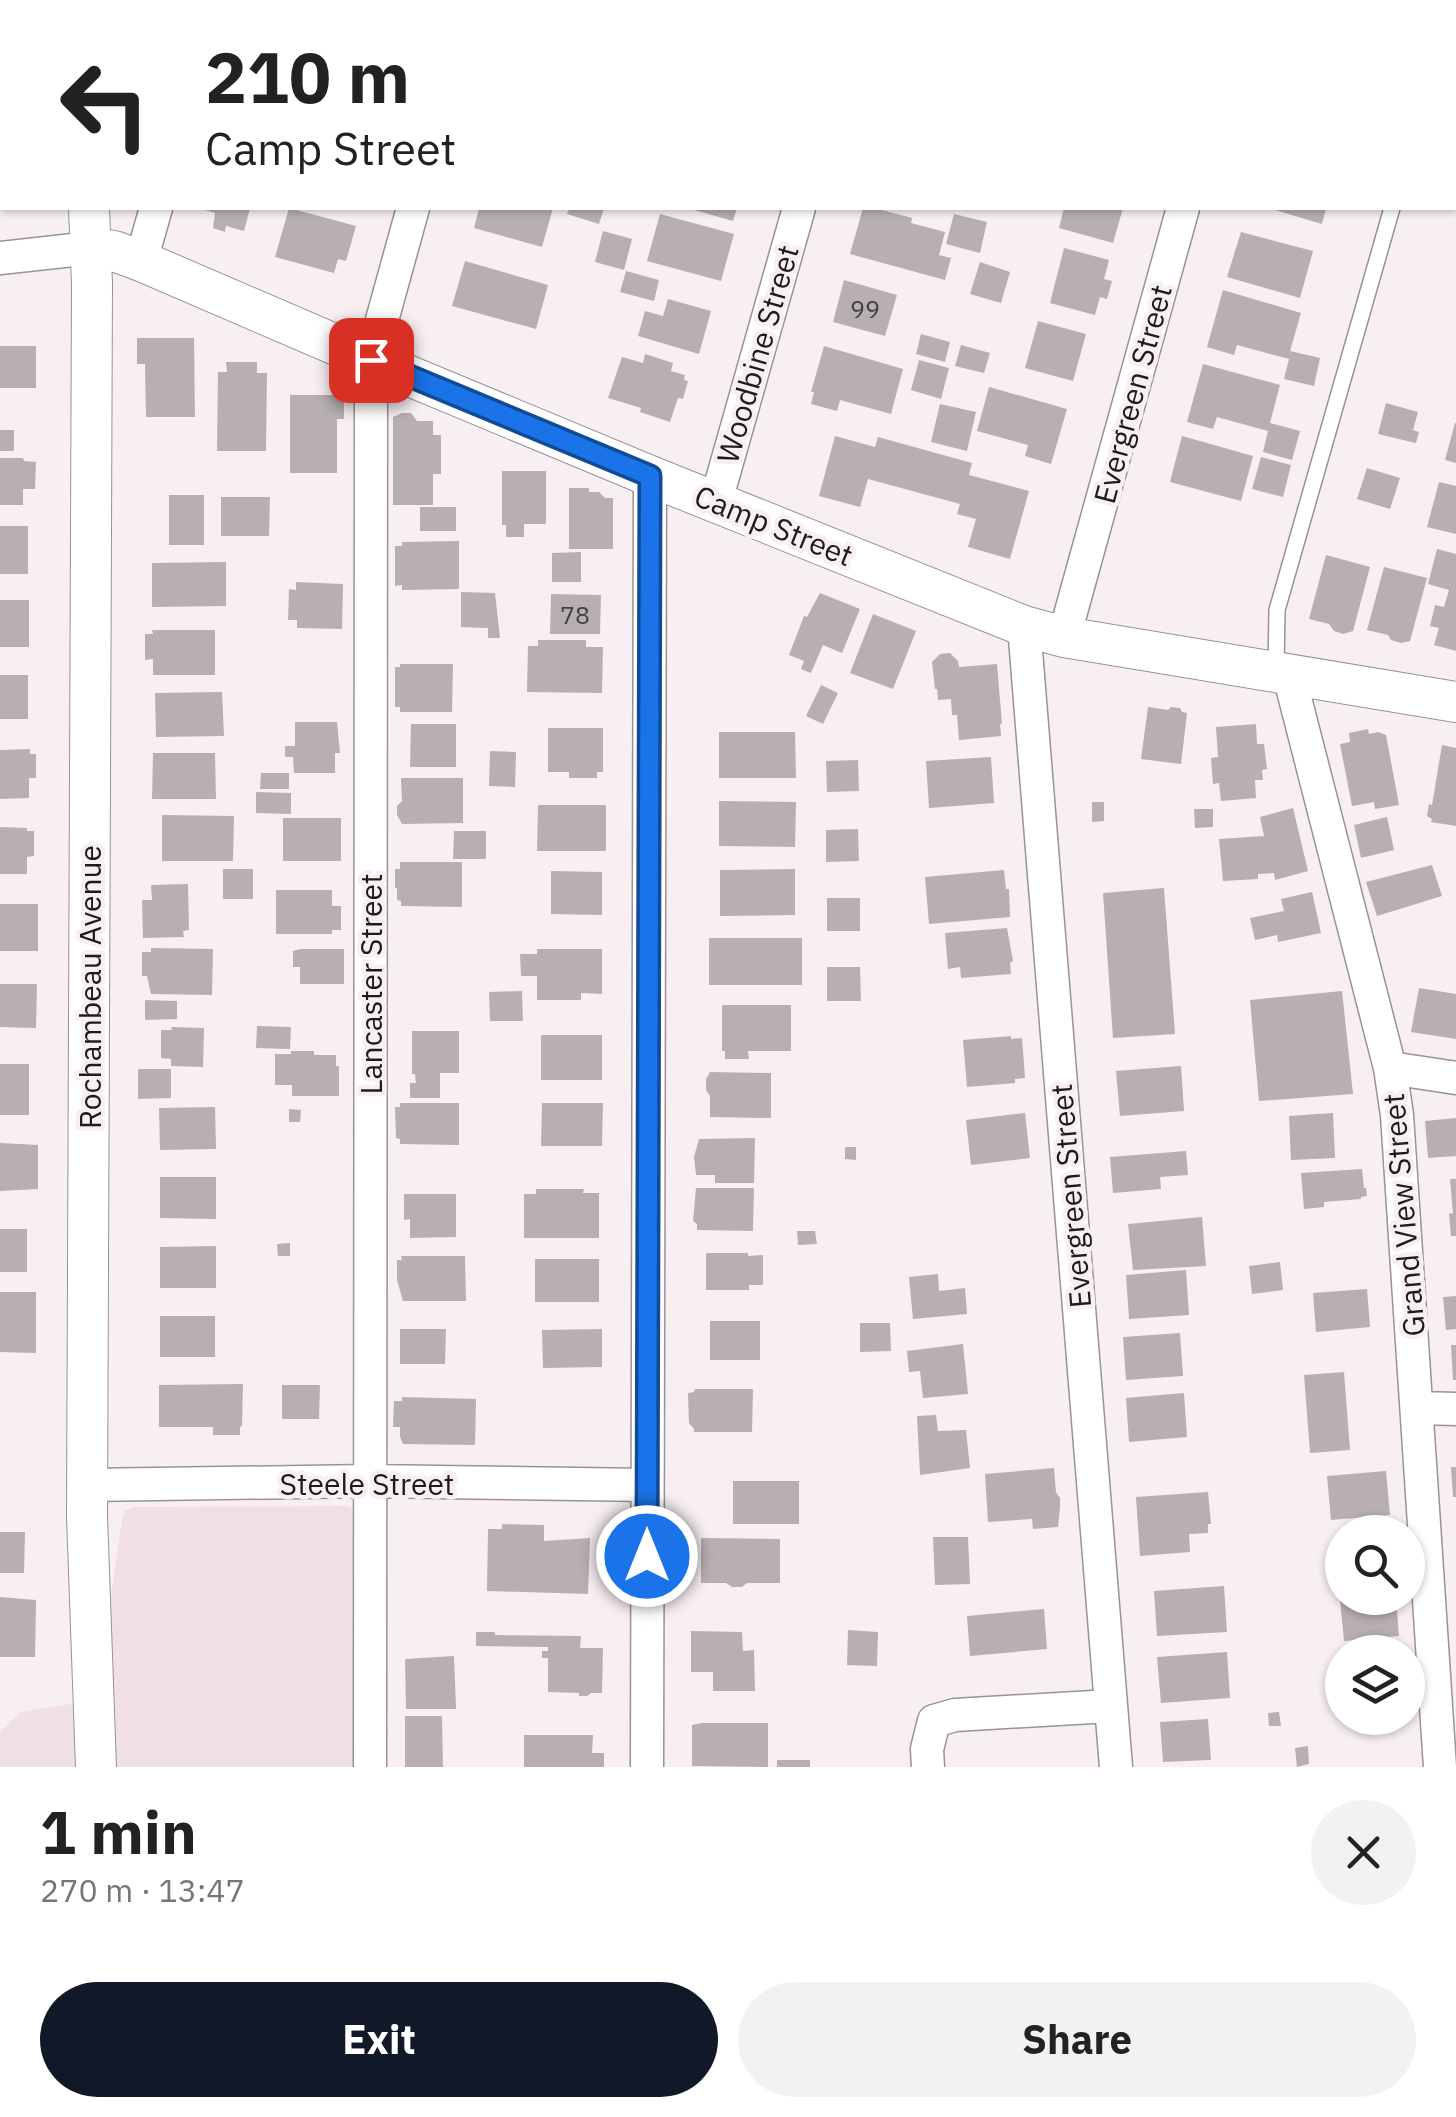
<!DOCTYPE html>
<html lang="en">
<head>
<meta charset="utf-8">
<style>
	:root { --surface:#fff; --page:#f2f2f2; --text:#222; --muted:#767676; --accent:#111827 }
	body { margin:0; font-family:"IBM Plex Sans",sans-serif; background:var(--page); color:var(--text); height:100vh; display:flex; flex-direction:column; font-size:38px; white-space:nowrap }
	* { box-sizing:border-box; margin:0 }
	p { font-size:32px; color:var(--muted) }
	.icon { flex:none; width:55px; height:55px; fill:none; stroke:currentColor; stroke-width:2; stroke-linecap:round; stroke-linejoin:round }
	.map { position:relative; height:1767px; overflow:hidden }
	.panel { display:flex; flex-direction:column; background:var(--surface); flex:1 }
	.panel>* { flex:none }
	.top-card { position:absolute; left:0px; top:0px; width:1458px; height:210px; box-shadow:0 2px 8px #0004; background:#fff; color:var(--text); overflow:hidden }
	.tools { position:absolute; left:1325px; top:1515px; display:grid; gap:20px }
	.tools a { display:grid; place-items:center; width:100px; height:100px; border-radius:50%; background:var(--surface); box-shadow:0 2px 8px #0004; font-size:50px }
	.pin { position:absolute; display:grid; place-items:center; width:85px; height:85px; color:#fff; margin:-42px; border-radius:20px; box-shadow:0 5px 15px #0006 }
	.me { position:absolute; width:110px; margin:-55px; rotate:0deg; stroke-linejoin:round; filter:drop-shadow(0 0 8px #0008) }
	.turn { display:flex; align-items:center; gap:35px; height:210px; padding:0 40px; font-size:45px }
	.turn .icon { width:130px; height:130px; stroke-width:2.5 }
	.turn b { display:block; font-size:70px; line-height:85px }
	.round { display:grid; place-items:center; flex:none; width:105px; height:105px; border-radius:52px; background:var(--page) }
	.head { display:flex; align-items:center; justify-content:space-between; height:170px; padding:0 40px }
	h1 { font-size:60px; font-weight:700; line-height:75px }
	.primary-button { display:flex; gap:20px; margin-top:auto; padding:20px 40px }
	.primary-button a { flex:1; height:115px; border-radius:60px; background:var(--accent); color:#fff; font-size:40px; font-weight:700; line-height:115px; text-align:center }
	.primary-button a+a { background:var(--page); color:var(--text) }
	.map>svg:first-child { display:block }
	.built { fill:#f0dfe5 }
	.building { fill:#b7afb1 }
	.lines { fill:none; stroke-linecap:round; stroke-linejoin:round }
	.service-casing { stroke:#9a9294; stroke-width:18 }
	.minor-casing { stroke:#9a9294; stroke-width:35 }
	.tertiary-casing { stroke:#9a9294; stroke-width:42 }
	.service { stroke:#fff; stroke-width:15 }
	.minor { stroke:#fff; stroke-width:32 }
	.tertiary { stroke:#fff; stroke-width:40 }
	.route-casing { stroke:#114b97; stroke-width:25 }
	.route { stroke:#1a73e8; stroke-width:18 }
	.labels { text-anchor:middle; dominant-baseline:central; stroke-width:9; stroke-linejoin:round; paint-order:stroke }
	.number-label { font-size:25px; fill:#444041 }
	.street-label { font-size:30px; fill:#1e1b1c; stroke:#f8eff2 }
</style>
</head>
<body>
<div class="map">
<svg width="1456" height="1767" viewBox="0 0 1456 1767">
	<rect width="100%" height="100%" fill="#f8eff2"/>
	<path class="built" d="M349,1506L359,1515V1767H0V1732L21,1712L96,1700L122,1520L125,1510L134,1507Z"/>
	<path class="building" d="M199,208H250L244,231L226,226L225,232L213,228L215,213Z
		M289,208L356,226L346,261L338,259L334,273L275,257Z
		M479,208H553L542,247L474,228Z
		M569,208H604L599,224L567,214Z
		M687,208H737L733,221Z
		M863,208H874L912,218L911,223L945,232L939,255L951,258L945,280L850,254Z
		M1064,208H1123L1113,243L1059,228Z
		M1268,208H1326L1322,224Z
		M660,214L734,234L721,281L647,261Z
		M954,214L987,222L980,253L946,244Z
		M603,231L632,239L624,270L595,262Z
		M1241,232L1313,251L1300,298L1227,277Z
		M1064,248L1109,260L1104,279L1112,281L1107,299L1100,297L1095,315L1050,303Z
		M465,261L548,285L536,329L452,306Z
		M980,262L1010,272L1001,303L970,294Z
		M626,271L659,280L654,301L620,292Z
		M844,280L897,295L885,336L833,322Z
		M1223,290L1301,313L1290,351L1320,358L1314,386L1284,379L1289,359L1237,345L1234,355L1207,347Z
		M668,299L711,311L699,354L638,336L645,311L663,316Z
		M1038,321L1086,334L1073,381L1025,368Z
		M921,334L950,342L945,362L916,354Z
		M137,338H194L195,417H146L145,364H137Z
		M961,345L990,353L984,373L955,366Z
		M0,346H36V388H0Z
		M824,346L903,369L891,414L840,400L837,411L811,404L814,392H811Z
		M645,354L673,363L671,371L685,375L684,380L688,381L683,399L678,398L670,422L640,412L641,408L608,398L622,357L643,363Z
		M919,360L949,368L941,399L911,390Z
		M226,362H257V373H267L266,451H217L218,372H227Z
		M1203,364L1280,385L1270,423L1300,431L1292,460L1263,452L1268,431L1217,417L1213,429L1187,422Z
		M989,387L1067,409L1051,464L1025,456L1028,445L977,431Z
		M290,395H336L337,399L344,398V419H337V473H290Z
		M1386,403L1418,412L1413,430L1419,432L1416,443L1378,434Z
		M940,404L976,412L967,451L931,442Z
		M402,413H411L417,421H433V435H441V474H433V505H393V417Z
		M1455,423H1456V463L1445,460Z
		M0,430H14V451H0Z
		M835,436L875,447L878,437L972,463L969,475L1029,491L1010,559L968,547L976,519L957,514L960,504L868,479L860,507L819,496Z
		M1182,436L1253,456L1241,501L1170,482Z
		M1261,457L1291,465L1283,497L1252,489Z
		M0,458H23L24,461L36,462L35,489H23V505H0Z
		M1367,468L1400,478L1390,509L1357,499Z
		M502,471H546V524H524V537H506V525H502Z
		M1439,482L1456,486V534L1427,527Z
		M569,488H589V492H599L605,498H613V549H569Z
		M169,495H204V545H169Z
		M221,497H270L269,536H221Z
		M420,507H456V531H420Z
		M0,526H28V574H0Z
		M459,541V589L402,590V585L395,586V546H402V542Z
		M1437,549L1456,554V651L1434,645L1439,628L1430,626L1435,605L1444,607L1449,590L1428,584Z
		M581,552V582H552V553Z
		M1326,555L1370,567L1353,631L1343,634L1334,631L1329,624L1309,619Z
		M226,562V606L152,607V563Z
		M1384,567L1427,578L1410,641L1401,643L1391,640L1388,635L1367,630Z
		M296,582L343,584L342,629L297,628V620H288L289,589L296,590Z
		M461,592L495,593L500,638H488V628L461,627Z
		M820,593L860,609L842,653L823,645L811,673L801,669L804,661L789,655L804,616L807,617Z
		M551,594L601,595L600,634H550Z
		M0,600H29V647H0Z
		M873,614L916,631L893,689L850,673Z
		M152,630H215V675H153V659L145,660V634H153Z
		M538,640H586V647H603L602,693L527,692L528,646H538Z
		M950,653L958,661L959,667L997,664L1002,724H1000L1001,736L959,740L957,715H952L951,699L938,700L937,689H935L932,662L940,654Z
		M400,664H453L452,712H400V707H395V667H400Z
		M0,675H28V719H0Z
		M821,685L838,693L823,724L806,716Z
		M222,692L224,736L156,737L155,693Z
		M1148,707L1168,710L1171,707L1180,708L1182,712L1187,713L1181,764L1141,759Z
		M295,722H337L340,753H335V773H294L293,757H285V746H295Z
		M411,724H456V767H410Z
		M1256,724L1257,744H1264L1267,769L1262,770L1263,780H1255L1256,798L1221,801L1219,783L1213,784L1211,758L1218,757L1216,727Z
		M548,728H603V772H597V778H569V772H548Z
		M1368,729L1369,734L1378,732L1386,735L1399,805L1375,809L1374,802L1352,806L1340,744L1350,742L1349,733Z
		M719,732H795L796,778H719Z
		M1442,745L1456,748V826L1431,822L1432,819L1427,816L1429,804L1432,805Z
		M30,749V754H36V778H29V798L0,799V750Z
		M490,751L516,752L515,787L489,786Z
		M153,753H215L216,799H152Z
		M991,757L994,803L929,808L926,761Z
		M858,760L859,791L827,792L826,761Z
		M261,773H289V789H260Z
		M401,778H463V823L402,824L397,815V806L402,801Z
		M256,792L291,793V814L256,813Z
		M719,801L796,802L795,847L719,846Z
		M1092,802H1104V821L1092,822Z
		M538,805H606V851H537Z
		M1293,808L1308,871L1275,880L1274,873L1258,874V879L1223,881L1219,839L1264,836L1260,817Z
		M1194,809H1213V827L1195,828Z
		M162,815L234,816L233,861H162Z
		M1387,817L1394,850L1361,858L1354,825Z
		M283,818H341V861H283Z
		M0,827L27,828V831H34V856L27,857V874H0Z
		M858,829L859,861L826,862V830Z
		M454,831H486V859H453Z
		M400,862H462V907L401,906V901L397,900V888H395V869H400Z
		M1432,865L1442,896L1377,916L1366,882Z
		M223,869H253V899H223Z
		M795,869V915L720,916V870Z
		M1004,870L1006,889H1009L1010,917L929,924L925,877Z
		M551,871L602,872V915L551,914Z
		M188,884L189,930L183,931L184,937L143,938L142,900H152L151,885Z
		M1164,888L1175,1034L1113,1038L1103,893Z
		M276,890H332V906H341V930H332V934H276Z
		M1312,892L1321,933L1278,942L1277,935L1255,940L1250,918L1284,911L1281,899Z
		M827,898H860V931H827Z
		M0,904H38V951H0Z
		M1007,928L1013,961L1010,963L1011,974L961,978L960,967L948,969L945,933Z
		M709,938H802V985H709Z
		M151,948L213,949L212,995L151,994L147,976H142V952H151Z
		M301,949H344V984H300V967H293V951Z
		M537,949H602V994L581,993V1000H537V976H521L520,954H537Z
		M827,967H860L861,1001H827Z
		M0,984H37L36,1028L0,1027Z
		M1419,988L1456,994V1039L1411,1032Z
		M522,991L523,1021H490L489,992Z
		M1342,991L1353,1094L1259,1101L1250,1000Z
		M145,1000L177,1001V1019L145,1020Z
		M722,1005H791V1051H748L749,1059H725V1051H722Z
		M257,1026L291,1027L290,1049L256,1048Z
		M171,1027L204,1028L203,1067L171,1066V1059L161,1058V1030H172Z
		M412,1031H459V1073H440V1098H410V1083H416L415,1074H412Z
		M541,1035H602V1080H541Z
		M1011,1036V1039L1022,1038L1025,1078L1015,1079V1083L967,1087L963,1040Z
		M291,1051H314V1055H336V1066H339V1096H292V1085H275V1054H291Z
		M0,1064H29V1115H0Z
		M1181,1066L1184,1111L1120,1116L1116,1071Z
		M138,1069H171V1098L138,1099Z
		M710,1072L771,1073V1118L710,1117V1096L706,1090V1079Z
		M400,1103H459V1145L400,1144V1139L396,1138L395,1107H400Z
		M542,1103H603L602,1146H541Z
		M215,1107L216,1149L160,1150L159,1108Z
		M289,1109L301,1110L300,1122H289Z
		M1025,1113L1030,1158L971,1165L966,1120Z
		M1333,1113L1335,1158L1291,1160L1289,1116Z
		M1456,1118V1156L1428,1158L1425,1121Z
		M755,1138L754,1183H715V1175H696L694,1157L699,1139Z
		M0,1143L38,1145V1189L0,1191Z
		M845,1147H856V1160L845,1159Z
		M1186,1151L1188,1175L1160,1177L1161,1189L1113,1193L1110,1157Z
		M1362,1169L1364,1188H1366L1367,1196L1361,1197V1199L1324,1202V1207L1304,1209L1301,1173Z
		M160,1177H216V1219L160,1218Z
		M1450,1179H1456V1236H1451L1449,1214L1453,1213Z
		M696,1188H754L753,1231L697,1230V1224L693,1221Z
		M536,1189H584L583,1193H599V1238H524V1194H536Z
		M404,1194H456V1237L410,1238V1219L404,1220Z
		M1202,1217L1206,1266L1133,1270L1128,1224Z
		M0,1229H27V1272H0Z
		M797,1231H815L817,1244L798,1245Z
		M290,1243V1256H278L277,1244Z
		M216,1246V1288H160V1247Z
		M706,1253H748V1256L763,1255V1285H749V1290H706Z
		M401,1256H465L466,1301H403L397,1280V1260H402Z
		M535,1259H599V1302H535Z
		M1280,1262L1283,1290L1252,1294L1249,1266Z
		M1186,1270L1189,1315L1129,1319L1126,1275Z
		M938,1274L939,1291L965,1288L967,1314L913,1319L909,1277Z
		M1367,1289L1370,1327L1316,1332L1313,1293Z
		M0,1292H36V1353L0,1352Z
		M1456,1296V1329L1446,1330L1443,1297Z
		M160,1316H215V1357H160Z
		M710,1321H760V1360H710Z
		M860,1323H890L891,1351L860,1352Z
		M400,1329H446L445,1364H400Z
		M602,1329V1367L543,1368L542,1330Z
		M1180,1333L1183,1376L1126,1380L1123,1337Z
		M963,1344L968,1394L923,1398L920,1371L909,1372L907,1351Z
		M1451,1345H1456V1380H1453Z
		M1344,1372L1350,1450L1310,1453L1304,1375Z
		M243,1384L242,1427L240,1426V1435H213V1427H159V1385Z
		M282,1385H320L319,1419H282Z
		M695,1389H753L752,1432H694V1429L689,1423L688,1393L694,1392Z
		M1184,1393L1187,1437L1129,1442L1126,1398Z
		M402,1397L476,1399L475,1445L403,1444L400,1437V1427H393L394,1401H402Z
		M936,1415L938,1431L966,1430L970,1468L920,1475L917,1416Z
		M1451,1467H1456V1497H1453Z
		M1054,1468L1056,1492L1060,1498V1506L1058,1527L1033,1529L1032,1519L988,1522L985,1474Z
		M1386,1471L1390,1515L1331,1520L1327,1476Z
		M733,1481H799V1524H733Z
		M1208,1492L1211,1524H1208V1533L1189,1534L1190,1552L1140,1556L1136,1497Z
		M502,1524L544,1525V1541L590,1538L588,1594L487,1591L488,1529H502Z
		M0,1532H25L24,1573H0Z
		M933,1537H968L970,1584L935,1585Z
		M701,1538L780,1539V1583H747L742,1587H732L726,1583H701Z
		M1224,1586L1227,1632L1157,1636L1154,1591Z
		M0,1597L36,1600L35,1657H0Z
		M1364,1598H1396L1399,1636L1344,1641L1340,1600Z
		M1044,1609L1047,1649L970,1656L967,1616Z
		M848,1630L878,1632L877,1666L847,1665Z
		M691,1631L742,1632L743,1651L754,1650L755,1691H713V1672H691Z
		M476,1632H495V1635L581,1636L580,1648H603L602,1693H591L587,1696H579V1693L548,1692V1658H542V1651H548V1647L476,1646Z
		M1227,1652L1230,1698L1161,1703L1157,1657Z
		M454,1656L456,1709H406L405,1659Z
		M1279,1712L1281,1726H1269L1268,1713Z
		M405,1716H442L443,1767H405Z
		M1208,1719L1211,1760L1163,1762L1160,1722Z
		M702,1723H768V1767L692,1766V1725Z
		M524,1735H593L592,1753H604V1767H524Z
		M1308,1746L1309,1764L1297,1767L1295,1748Z
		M777,1760H810V1767H777Z"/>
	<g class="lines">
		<defs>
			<path id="service" d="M1450,2L1451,0
				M1276,668L1277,610L1392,208"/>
			<path id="minor" d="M210,2L211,0
				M470,2L471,0
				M856,2L857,0
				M1240,2V0
				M0,258L91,248
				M141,261L156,208
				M716,501L799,208
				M1024,626L1116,1767
				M1064,637L1183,208
				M1289,675L1390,1068L1397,1115L1440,1767
				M1390,1068L1456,1078
				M1418,1408L1456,1409
				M87,1485L369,1481L647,1485
				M370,1767L371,360L413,208
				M647,1767L650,476
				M928,1767L927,1749L934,1721L955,1715L1110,1706"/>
			<path id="tertiary" d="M43,0L44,2
				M89,208L92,284L87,1516L96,1767
				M91,248L114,251L141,261L371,360L650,476L1024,626L1064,637L1456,702"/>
		</defs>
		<use href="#service" class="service-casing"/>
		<use href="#minor" class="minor-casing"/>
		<use href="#tertiary" class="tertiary-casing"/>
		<use href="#service" class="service"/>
		<use href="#minor" class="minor"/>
		<use href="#tertiary" class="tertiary"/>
	</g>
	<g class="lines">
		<defs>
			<path id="route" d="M371,360L650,476L647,1556"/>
		</defs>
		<use href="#route" class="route-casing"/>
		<use href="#route" class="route"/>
	</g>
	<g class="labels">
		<g class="number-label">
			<text x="865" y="308">99</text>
			<text x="575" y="614">78</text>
		</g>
		<g class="street-label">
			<text transform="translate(757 354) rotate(-74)">Woodbine Street</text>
			<text transform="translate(1132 394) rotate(-75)">Evergreen Street</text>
			<text transform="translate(774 525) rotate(22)">Camp Street</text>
			<text transform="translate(370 984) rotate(-90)">Lancaster Street</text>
			<text transform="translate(89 987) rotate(-90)">Rochambeau Avenue</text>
			<text transform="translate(1070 1196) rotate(-95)">Evergreen Street</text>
			<text transform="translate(1403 1215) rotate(-95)">Grand View Street</text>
			<text x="367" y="1483">Steele Street</text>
		</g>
	</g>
</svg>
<div class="tools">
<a><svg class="icon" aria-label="search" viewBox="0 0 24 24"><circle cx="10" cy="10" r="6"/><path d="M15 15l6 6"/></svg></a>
<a><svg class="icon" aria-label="layers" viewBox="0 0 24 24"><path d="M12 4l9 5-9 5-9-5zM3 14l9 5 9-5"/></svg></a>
</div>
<div class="pin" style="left:371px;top:360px;background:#d93025"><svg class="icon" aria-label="arrive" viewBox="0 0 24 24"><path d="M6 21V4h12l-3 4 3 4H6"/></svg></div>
<svg class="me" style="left:647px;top:1556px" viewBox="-20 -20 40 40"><circle r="17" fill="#1a73e8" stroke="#fff" stroke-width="3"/><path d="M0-11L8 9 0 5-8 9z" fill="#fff"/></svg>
<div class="top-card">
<div class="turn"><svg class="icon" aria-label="left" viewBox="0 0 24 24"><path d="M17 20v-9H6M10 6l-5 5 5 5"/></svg><div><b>210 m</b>Camp Street</div></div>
</div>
</div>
<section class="panel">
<div class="head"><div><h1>1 min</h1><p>270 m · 13:47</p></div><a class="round"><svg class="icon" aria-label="close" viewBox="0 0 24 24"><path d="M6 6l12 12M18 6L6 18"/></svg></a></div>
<div class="primary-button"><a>Exit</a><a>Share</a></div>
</section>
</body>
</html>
